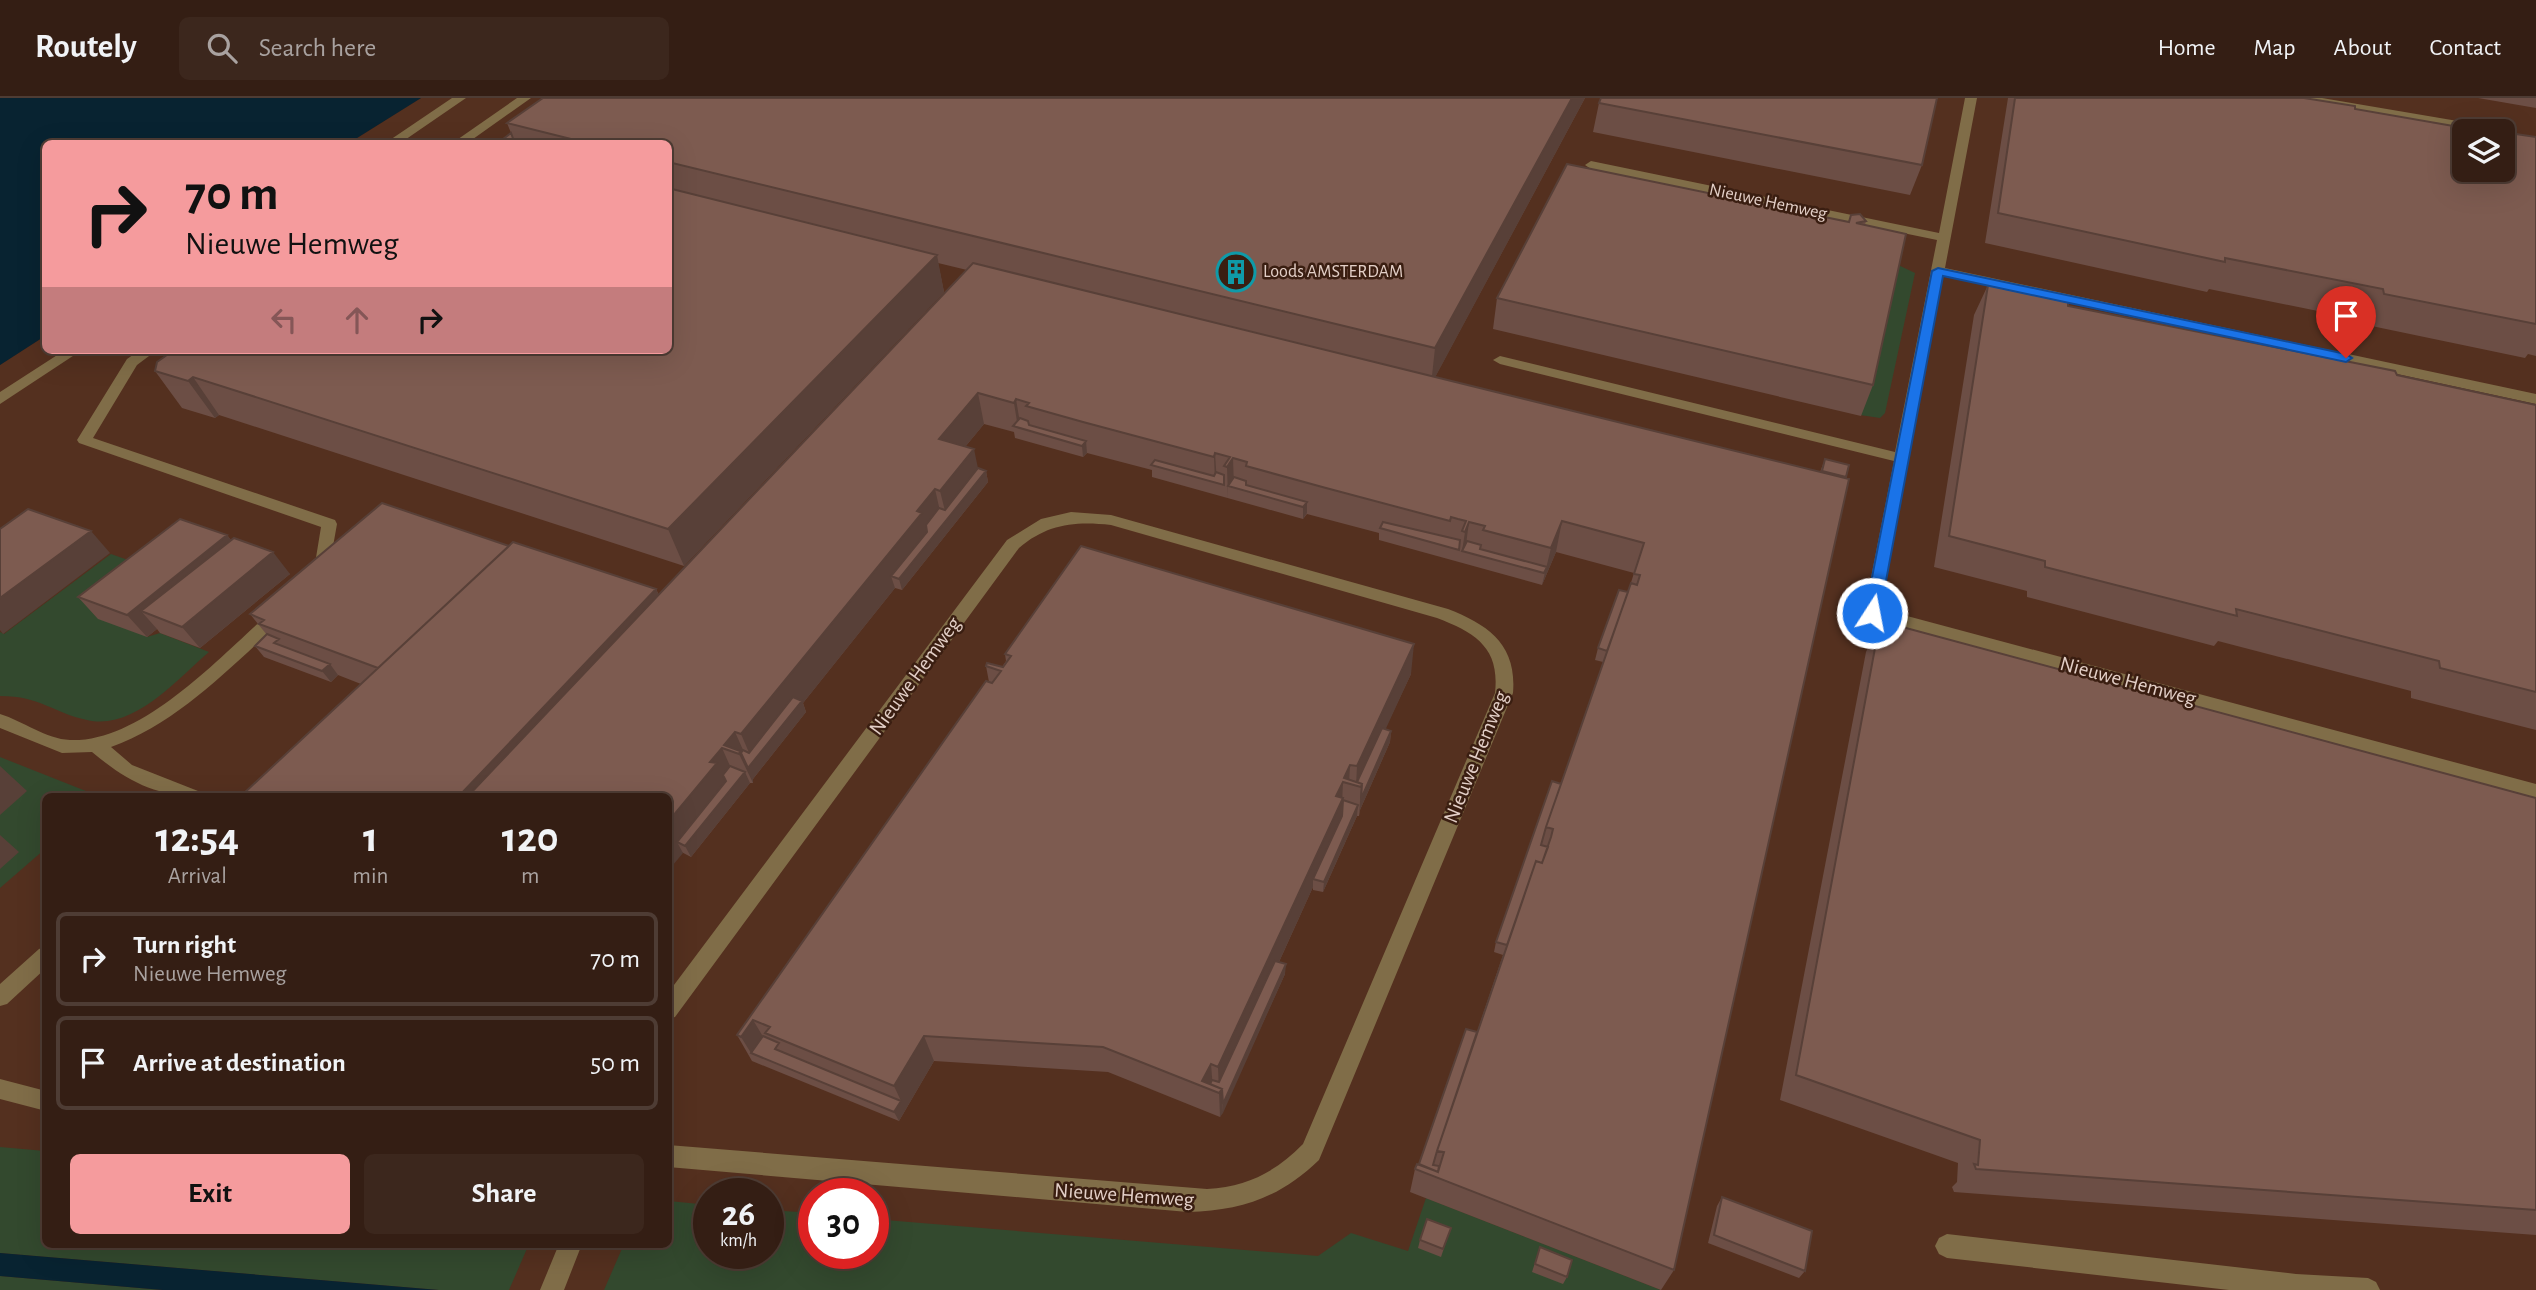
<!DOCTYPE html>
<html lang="en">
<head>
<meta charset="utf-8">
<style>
	:root { --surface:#341e14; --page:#3c271d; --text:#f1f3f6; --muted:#a9a2a0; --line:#4e3c34; --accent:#f59b9d }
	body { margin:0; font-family:"Alegreya Sans",sans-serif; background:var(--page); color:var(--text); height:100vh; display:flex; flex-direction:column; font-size:26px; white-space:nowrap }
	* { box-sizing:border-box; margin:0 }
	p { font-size:23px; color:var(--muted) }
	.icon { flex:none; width:38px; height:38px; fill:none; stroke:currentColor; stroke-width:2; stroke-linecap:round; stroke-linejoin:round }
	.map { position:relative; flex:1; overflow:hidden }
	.drawer { position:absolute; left:42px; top:695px; width:630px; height:455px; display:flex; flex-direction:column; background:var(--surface); border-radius:10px; box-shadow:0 7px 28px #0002,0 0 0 2px var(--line) }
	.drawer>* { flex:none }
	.top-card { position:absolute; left:42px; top:42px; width:630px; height:214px; border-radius:10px; box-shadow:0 7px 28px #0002,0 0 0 2px var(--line); background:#f59b9d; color:#111; overflow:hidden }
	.fabs { position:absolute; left:2452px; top:21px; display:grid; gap:14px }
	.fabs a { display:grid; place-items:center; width:63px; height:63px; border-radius:10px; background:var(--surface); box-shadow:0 7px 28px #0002,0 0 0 2px var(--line); font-size:35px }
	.speed { position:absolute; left:693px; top:1080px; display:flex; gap:14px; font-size:35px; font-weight:700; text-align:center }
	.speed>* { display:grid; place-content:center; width:91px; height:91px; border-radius:50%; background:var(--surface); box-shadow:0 7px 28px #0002,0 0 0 2px var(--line); line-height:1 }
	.speed small { font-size:18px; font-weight:400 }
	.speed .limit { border:10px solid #d22; background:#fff; color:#111 }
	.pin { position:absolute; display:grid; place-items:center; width:60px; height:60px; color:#fff; margin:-72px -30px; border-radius:50% 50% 50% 0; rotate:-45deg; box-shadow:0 0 7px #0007 }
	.pin .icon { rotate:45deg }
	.me { position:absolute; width:77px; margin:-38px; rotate:11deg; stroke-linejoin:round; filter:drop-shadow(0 0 5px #0008) }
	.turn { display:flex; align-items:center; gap:24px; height:147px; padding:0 28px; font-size:32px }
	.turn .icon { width:91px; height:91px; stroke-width:2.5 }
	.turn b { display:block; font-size:49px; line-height:60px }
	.lanes { display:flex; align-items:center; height:66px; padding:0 28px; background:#0003; justify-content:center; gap:35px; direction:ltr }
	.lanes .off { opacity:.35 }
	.eta { display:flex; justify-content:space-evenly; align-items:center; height:119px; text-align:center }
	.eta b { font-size:42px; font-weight:700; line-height:49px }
	.action { display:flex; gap:14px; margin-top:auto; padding:14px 28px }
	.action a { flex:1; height:80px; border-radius:10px; background:var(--accent); color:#111; font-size:28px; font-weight:700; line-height:80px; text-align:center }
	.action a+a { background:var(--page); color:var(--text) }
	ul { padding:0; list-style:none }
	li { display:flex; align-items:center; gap:21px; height:94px; margin:0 14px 10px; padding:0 14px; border:4px solid var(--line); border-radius:10px }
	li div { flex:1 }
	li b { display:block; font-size:26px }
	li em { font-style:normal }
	header { display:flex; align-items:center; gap:42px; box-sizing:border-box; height:98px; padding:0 35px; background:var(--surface); border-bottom:2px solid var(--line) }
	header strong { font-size:33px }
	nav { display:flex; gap:38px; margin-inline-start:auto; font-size:24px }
	.search { width:490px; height:63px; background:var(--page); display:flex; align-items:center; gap:18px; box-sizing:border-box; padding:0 24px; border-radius:10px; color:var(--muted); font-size:26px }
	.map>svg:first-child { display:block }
	.built { fill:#54301f; fill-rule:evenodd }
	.green { fill:#33492e }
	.water { fill:#082331 }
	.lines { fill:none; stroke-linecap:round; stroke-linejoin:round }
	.minor { fill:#806d48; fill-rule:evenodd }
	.wall { fill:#6c4e45 }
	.shaded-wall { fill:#584038 }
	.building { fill:#7d5b50; stroke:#584038; stroke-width:2 }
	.route { fill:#1a73e8; stroke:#114b97; stroke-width:2 }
	.labels { text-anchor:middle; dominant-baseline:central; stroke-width:5; stroke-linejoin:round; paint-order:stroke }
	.far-street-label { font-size:18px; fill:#e3cfc7; stroke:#3a1e11 }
	.far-poi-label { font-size:18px; fill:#e3cfc7; stroke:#3a1e11; text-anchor:start }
	.street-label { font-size:21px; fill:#e3cfc7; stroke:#3a1e11 }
</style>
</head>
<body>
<header>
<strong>Routely</strong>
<div class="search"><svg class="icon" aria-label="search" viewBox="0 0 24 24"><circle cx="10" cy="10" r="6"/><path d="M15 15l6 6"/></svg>Search here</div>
<nav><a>Home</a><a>Map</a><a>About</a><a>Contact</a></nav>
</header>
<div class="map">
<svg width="2536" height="1192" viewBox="0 0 2536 1192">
	<rect width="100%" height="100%" fill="#45281b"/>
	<path class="built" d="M421,0H2536V1192H439L0,1155V267L45,238L46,252H668V46L349,45ZM2464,33H2502V72H2464ZM46,698H668V1146H46ZM709,1096H768V1155H709ZM814,1096H873V1155H814Z"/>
	<path class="green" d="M1894,165L1915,175L1885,315L1880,320L1860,317Z
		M111,456L159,473L147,539L160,535L209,554C177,581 134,633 87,622C53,615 41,598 0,598V534L4,536Z
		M0,659L96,697L46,698L45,751L0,790Z
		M0,1049L45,1053L46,1146H529L509,1192H439L0,1155Z
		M1426,1100L1661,1192H604L624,1146H668L669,1103L709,1107V1155H768V1112L814,1115V1155H873V1121L1318,1158L1351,1135L1408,1153Z
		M0,1178L163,1192H0Z"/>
	<path class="water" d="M0,0H421L349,45L46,46L45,238L0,267Z
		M0,1155L439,1192H163L0,1178Z"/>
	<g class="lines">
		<path class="minor" d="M452,0H466L399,46H384Z
			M517,0H531L466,46H451Z
			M1965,0H1977L1945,170L2536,296V306L1943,178L1881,511L2536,686V700L1866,519L1864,515L1894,363L1500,266L1493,262L1500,258L1895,354L1937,142L1591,71L1585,67L1591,63L1939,135Z
			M2296,0H2322L2493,29L2499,33H2474L2302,3Z
			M65,252H82L0,306V294Z
			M140,252H157L137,267L93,340L335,422L337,426L327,482H315L313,478L321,429L79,345L77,342L127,261Z
			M1071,414L1111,417L1448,511C1489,527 1517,547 1513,595L1319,1062C1281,1099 1241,1113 1188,1114L668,1069V1047L1207,1091C1248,1088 1274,1075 1303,1046L1495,595C1500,550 1476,535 1437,520L1111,427C1075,423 1047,426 1019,450L675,919L668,921V895L1007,442L1041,421Z
			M280,509L286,511L288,515L286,519C232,567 180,624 111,649L132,667L198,693L200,698C154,698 127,683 92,654L62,655L0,630V616C23,623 46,641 70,642C143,645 223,555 274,511Z
			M46,848V870L7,906L0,908V886L39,851Z
			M0,981L46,993V1013L0,1001Z
			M1947,1136L2296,1176L2368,1180L2376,1184L2380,1192H2229L1947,1160L1939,1156L1935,1148L1939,1140Z
			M559,1146H582L564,1192H540Z"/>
	</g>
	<path class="wall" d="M543,0H1585L1435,279L1820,374L1825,361L1849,367L1674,1172L1661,1192L1410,1094L1415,1071L1419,1066L1477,934L1503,857L1494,854L1496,844L1561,686L1603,564L1595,562L1598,550L1628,494L1634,475L1556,454L1542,487L1379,442V435L1307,416L1303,421L1152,379V372L1087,355L1083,359L1015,340L1014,334L984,326L965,349L978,370L986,373L988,384L902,492L895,490L803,605L806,614L753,681V685H750L691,759L361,586L338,577L331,584L264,559L255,548L267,537L250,516L509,448L656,491L659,497L967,172L938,165L944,194L684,468L219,317L215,320L182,310L155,273L668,252V46H498L511,35L507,25Z
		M2008,0H2304L2464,33L2536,39V258L2528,256L2525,260L2362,226V222L2209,191L2207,194L1985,145Z
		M2478,0H2536V10Z
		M1599,5L1922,67L1910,97L1593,34Z
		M1851,117L1866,123L1865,127L1873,287L1861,318L1493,231L1497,200L1849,123Z
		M1988,187L2068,208L2536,307V632L2411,600V593L2218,543L2214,548L2027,499V493L1934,469L1974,217Z
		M227,437L231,442L290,476L200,550L160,535L157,531L147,539L98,521L78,499Z
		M1880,523L2536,700V1137L1954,1094L1952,1089L1957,1084L1958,1065L1780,1002L1866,554Z
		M1005,556L1411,576L1385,631L1391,633L1390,644L1360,712L1359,718H1357L1323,794L1313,792V789L1279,864L1285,876L1220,1019L1108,974L934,963L899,1023L752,963L737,937L989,584L986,568L1002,569L1006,563Z
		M1722,1099L1805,1173L1799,1180L1708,1145L1717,1108Z
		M1448,1138L1441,1159L1418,1150L1420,1142Z
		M1540,1149L1567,1179L1563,1186L1532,1174Z"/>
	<path class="shaded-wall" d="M1572,0H1585L1431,287L1435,250Z
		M937,157L944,194L684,468L668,431Z
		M193,279L219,317L215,320L188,283Z
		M978,295L984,326L946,372L939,341Z
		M1016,301L1021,331L1018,330L1014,305Z
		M1086,343L1087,355L1083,359L1082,348Z
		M974,351L980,380L986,373L988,384L902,492L899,481L891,478L895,490L803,605L806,614L753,681V685L739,656L724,647L735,634L748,663L753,664L741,636L917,413L935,391L942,422L947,421L940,393Z
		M1215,355L1217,385H1215L1214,359Z
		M1233,360L1234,390L1228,388V400L1227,369Z
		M1307,404V415L1303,421V409Z
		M1562,423L1556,454L1542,487L1551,450Z
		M1469,424L1465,454L1462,453L1465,434Z
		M91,433L110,455L3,536L0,532V500Z
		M227,437L244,459L141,513L157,531L147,539L127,517Z
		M273,454L290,476L200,550L182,529Z
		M656,491L673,528L516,698H459Z
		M1414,546L1411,576L1359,689L1356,688L1357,668Z
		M330,566L338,577L331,584L322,573Z
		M1391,633L1390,644L1360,712L1359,718L1361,689Z
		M722,650L735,679L745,674L750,685L691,759L685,748L677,744L683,755L668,773V724L710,664Z
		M1350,667L1349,686L1344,680Z
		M0,668L27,693L0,717Z
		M1343,684L1341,729L1313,781V789L1220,994L1222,991L1223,1015L1220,1019L1218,969Z
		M1358,707L1357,718L1323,794L1324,784Z
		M0,737L19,754L0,771Z
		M1286,866L1285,876L1223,1015V1006Z
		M753,922L768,947L751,955L741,939Z
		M924,938L934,963L899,1023L894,1014L901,1003L894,988Z
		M1211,966L1213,991L1202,983Z"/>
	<path class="building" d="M543,0H1572L1435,250L668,64V46H591L507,25Z
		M1601,0H1937L1922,67L1599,5Z
		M2015,0H2304L2355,8V11L2482,33H2464V72H2502V34L2536,39V226L2384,196L2383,191L2225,160V164L1998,115Z
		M511,35L515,46L498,45Z
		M1567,66L1849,124L1851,117L1860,116L1866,123L1856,125L1906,136L1873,287L1497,200Z
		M668,90L937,157L668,431L193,279L188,283L155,273L157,264L174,252H668Z
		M973,165L1849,381L1674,1172L1415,1071L1417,1066L1438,1074L1444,1054L1437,1053L1536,763L1542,765L1551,739L1553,731L1546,729L1631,485L1637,487L1640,477L1634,476L1644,445L1562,423L1551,450L1483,432L1485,428L1469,424L1465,434L1462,433L1466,423L1458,421L1451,419L1450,423L1326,390L1246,368L1247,364L1233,360L1227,369L1224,368L1230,359L1215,355L1214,359L1083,324L1026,308L1029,305L1016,301L1014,305L978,295L939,341L974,351L940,393L935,391L917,413L922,415L741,636L735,634L724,647L740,653L739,656L722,650L710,664L717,665L668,724V698H468Z
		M1988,187L2068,204V208L2395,273L2397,277L2536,307V594L2440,570L2439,563L2236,511L2237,518L2045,469V463L1949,438Z
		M1020,320L1028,323L1029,327L1086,343L1082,348L1013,328Z
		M1825,361L1849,367L1846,379L1822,373Z
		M1155,362L1214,378L1216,374L1224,377V387L1151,367Z
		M978,370L986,373L899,481L891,478L927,434L926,427L939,410L945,412Z
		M1234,379L1246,383V387L1307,404L1303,409L1228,388Z
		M382,405L509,448L378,570L259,526L264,522L250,516Z
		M28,411L91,433L0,500V431Z
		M180,421L227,437L127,517L78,499Z
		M1383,424L1460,442L1459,452L1380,430Z
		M234,440L273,454L182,529L141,513Z
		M1467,443L1481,447L1480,451L1547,469L1544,475L1462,453Z
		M513,444L656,491L459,698H241Z
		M1081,448L1414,546L1357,668L1350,667L1344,680L1362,686L1361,689L1343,684L1336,698L1343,700L1218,969L1211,966L1202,983L1222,991L1219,995L1103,949L924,938L894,988L765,935L770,929L753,922L741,939L737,937L986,583L992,585L1001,573L986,568L987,565L1003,569L1011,558L1005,556Z
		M1619,492L1628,494L1607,553L1598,550Z
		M1880,523L2536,700V1112L1976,1071L1974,1066L1978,1067L1980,1042L1796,977Z
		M267,536L279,541L274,545L330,566L322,573L255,548Z
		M793,599L802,603L748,670L741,655L743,652L749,655Z
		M1382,630L1391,633L1361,701L1362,686L1357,684Z
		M730,668L745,674L685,748L677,744L726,683L723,677Z
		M1552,683L1561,686L1546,729L1541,747L1548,749L1542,765L1536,763L1507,847L1496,844Z
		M1343,702L1358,707L1324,784L1313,781L1342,718Z
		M1275,863L1286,866L1223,1006L1222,991L1210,986L1212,982L1219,984Z
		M1466,931L1477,934L1437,1053L1433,1067L1439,1068L1438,1074L1419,1066Z
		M763,938L779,945L775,951L901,1003L894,1014L751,955Z
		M1722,1099L1812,1133L1805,1173L1714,1137Z
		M1427,1121L1451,1130L1443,1151L1420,1142Z
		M1540,1149L1572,1162L1567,1179L1535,1166Z"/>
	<path class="route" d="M1938,170L2346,256L2352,260L2346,264L1943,178L1880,515L1872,520L1865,515L1932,173Z"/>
	<defs>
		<symbol id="building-ring" viewBox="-11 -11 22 22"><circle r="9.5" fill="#3a1e11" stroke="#0f9aa8" stroke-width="1.5"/><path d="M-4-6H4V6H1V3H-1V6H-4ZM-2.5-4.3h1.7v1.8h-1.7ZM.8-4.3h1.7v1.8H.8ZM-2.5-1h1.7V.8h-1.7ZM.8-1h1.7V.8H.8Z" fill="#0f9aa8"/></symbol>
	</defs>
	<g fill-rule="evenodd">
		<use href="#building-ring" x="1214" y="152" width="44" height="44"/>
	</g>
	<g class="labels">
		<g class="far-street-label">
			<text transform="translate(1768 104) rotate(12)">Nieuwe Hemweg</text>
		</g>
		<g class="far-poi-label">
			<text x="1263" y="174">Loods AMSTERDAM</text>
		</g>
		<g class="street-label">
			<text transform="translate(915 578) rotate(-54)">Nieuwe Hemweg</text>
			<text transform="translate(2128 583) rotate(15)">Nieuwe Hemweg</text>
			<text transform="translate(1476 659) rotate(-68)">Nieuwe Hemweg</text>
			<text transform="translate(1124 1097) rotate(4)">Nieuwe Hemweg</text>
		</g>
	</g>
</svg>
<div class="fabs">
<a><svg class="icon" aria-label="layers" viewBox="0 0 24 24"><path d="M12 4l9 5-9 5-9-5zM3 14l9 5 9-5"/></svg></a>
</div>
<div class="speed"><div>26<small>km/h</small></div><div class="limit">30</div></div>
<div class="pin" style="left:2346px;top:260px;background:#d93025"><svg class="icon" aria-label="arrive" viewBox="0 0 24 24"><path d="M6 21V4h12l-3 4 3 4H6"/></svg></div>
<svg class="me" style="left:1872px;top:515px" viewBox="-20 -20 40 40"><circle r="17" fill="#1a73e8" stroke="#fff" stroke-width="3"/><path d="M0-11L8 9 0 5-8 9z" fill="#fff"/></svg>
<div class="top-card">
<div class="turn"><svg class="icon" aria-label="right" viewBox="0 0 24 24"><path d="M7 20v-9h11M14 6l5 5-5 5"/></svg><div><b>70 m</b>Nieuwe Hemweg</div></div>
<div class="lanes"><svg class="icon off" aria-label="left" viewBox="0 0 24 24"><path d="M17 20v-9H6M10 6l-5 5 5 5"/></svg><svg class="icon off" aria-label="ahead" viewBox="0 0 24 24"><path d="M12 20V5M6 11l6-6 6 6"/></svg><svg class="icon" aria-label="right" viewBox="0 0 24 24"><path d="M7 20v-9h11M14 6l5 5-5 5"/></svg></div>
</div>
<section class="drawer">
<div class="eta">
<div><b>12:54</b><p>Arrival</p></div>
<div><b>1</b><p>min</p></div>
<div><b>120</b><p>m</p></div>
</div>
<ul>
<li><svg class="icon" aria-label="right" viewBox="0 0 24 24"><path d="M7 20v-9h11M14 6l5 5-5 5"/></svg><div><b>Turn right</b><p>Nieuwe Hemweg</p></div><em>70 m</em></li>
<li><svg class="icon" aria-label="arrive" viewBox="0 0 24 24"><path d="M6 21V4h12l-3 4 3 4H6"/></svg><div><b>Arrive at destination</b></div><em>50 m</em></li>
</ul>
<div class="action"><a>Exit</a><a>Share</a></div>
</section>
</div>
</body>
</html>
